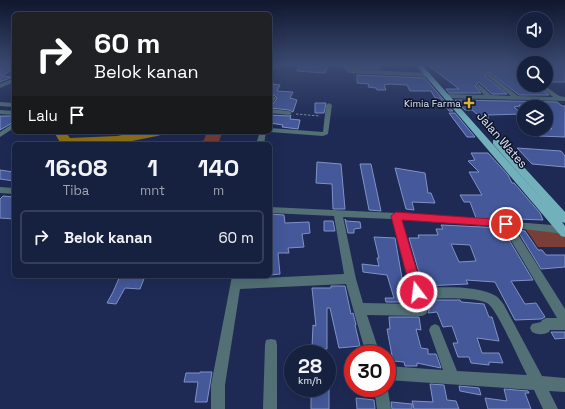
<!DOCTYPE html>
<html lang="id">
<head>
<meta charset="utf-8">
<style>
	:root { --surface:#16203f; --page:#1f2846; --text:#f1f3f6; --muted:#9ea3b0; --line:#353e59 }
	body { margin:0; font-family:"Space Grotesk",sans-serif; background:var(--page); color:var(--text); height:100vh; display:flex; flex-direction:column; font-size:15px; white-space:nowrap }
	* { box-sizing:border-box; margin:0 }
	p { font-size:13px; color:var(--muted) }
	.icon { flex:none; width:22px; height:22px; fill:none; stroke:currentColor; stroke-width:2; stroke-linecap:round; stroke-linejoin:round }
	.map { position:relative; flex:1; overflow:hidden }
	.panel { position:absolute; left:12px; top:142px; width:260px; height:136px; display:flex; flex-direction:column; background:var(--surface); border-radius:6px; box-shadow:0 4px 16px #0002,0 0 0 1px var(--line) }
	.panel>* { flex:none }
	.banner { position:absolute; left:12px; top:12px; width:260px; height:122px; border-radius:6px; box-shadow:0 4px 16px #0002,0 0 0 1px var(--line); background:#202124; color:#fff; overflow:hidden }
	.buttons { position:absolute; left:517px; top:12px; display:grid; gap:8px }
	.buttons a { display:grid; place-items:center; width:36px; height:36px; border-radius:50%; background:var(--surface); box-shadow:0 4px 16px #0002,0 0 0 1px var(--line); font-size:20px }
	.speed { position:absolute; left:284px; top:345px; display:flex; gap:8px; font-size:20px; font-weight:700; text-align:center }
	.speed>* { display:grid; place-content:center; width:52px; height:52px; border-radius:50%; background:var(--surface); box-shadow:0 4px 16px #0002,0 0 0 1px var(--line); line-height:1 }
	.speed small { font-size:10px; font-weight:400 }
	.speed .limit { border:6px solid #d22; background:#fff; color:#111 }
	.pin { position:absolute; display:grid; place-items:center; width:34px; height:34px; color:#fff; margin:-17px; border:2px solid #fff; border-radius:50%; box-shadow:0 1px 4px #0007 }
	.me { position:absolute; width:44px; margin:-22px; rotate:345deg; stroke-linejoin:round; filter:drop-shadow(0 0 3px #0008) }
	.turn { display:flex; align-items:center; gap:14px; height:84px; padding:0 16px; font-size:18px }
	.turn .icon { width:52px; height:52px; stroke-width:2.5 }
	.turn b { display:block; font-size:28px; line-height:34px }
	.then { display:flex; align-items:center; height:38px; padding:0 16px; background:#0003; gap:8px; font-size:15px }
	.eta { display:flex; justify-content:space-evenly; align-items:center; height:68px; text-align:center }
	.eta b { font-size:24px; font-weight:700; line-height:28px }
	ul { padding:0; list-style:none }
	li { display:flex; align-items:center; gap:12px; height:54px; margin:0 8px 6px; padding:0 8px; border:2px solid var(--line); border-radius:6px }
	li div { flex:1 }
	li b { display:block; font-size:15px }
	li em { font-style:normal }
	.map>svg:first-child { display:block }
	.green { fill:#793f36 }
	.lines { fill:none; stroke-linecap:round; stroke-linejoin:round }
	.river { fill:#937518; fill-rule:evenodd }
	.building { fill:#44589a; stroke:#8092c5; fill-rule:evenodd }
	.path { stroke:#818baa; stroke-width:1; stroke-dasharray:2.5 1.5; stroke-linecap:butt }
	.minor { fill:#527075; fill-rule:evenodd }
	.major { fill:#72b1bc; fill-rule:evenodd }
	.route { fill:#e11d48; stroke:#92132f }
	.poi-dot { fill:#dcb233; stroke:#0e1427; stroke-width:1.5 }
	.labels { text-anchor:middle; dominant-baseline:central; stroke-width:3; stroke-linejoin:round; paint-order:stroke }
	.far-poi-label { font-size:10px; fill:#dfe7fd; stroke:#0e1427; text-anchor:end }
	.street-label { font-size:12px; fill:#dfe7fd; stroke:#0e1427 }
</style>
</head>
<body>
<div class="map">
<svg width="565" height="409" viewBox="0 0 565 409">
	<rect width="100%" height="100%" fill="#1e2a54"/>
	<path class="green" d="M222,133L218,144H194L204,140L206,134Z
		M525,228L562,232L565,236V247H538Z"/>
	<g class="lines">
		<path class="river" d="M270,65H279L270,71Z
			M54,132H68L67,134L70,138L117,136L138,132H163L161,135L157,136L117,144H61Z"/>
	</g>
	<path class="building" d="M298,65H318L328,66L325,73H323L297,71Z
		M352,65L379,66L380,69L352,68Z
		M428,65H524V85H537L549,95H519L489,72L485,74V76L507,94H492L479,82L475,86L481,93H449L446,89H459Z
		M561,65H565V82H546V66H552L556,68Z
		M3,67H14V68L2,76L12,77L0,82V69Z
		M357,75L425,78L453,111H449L440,98H435L431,91H410L407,85L389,84L384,85L386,90H377L376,88L368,87L369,84L357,83Z
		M273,84L280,85L277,91L293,92L290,98L297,100L293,112L289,110L270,108V105L273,104L277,98L274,95L270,96V90Z
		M455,100L557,102L562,106H565V137L539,136L533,129H552L546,123V107L519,105L520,106L514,107L522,114L488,115V123L472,110H465Z
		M315,103H326L324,113H315Z
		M449,113H455L475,137H467Z
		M270,115L289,116L291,115L290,119L300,120L298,129L282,127L283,125L270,123Z
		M0,116H14V122L0,130Z
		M517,148L561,151L565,156V167L532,164Z
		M471,153H488L508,175L512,183H514L540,213L543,220L518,219L519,221L476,218L470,202H464L460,195H482L469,172H479L468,161L475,160Z
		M317,162L341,164L345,209H333L332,184L316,183Z
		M360,164H371L381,211L369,210Z
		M395,168L425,173L428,193H431L435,203L412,202L414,210L406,209Z
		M0,170L14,172V181L0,179Z
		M3,196L14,197V219L0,218V199Z
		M270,214L284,215L285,223L309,222L310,233L302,234L304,247L288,248L289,253H278L280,274L271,275Z
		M345,219L346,221L360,222L361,228L354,229V233H348Z
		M324,221H333L335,231H324Z
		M441,225L502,228L533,280L511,281L525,304L536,303L545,317L541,319L515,320L495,282L466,280L468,284L423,286L409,238H419L418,235H438L436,229H443ZM451,244L470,245L476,261L459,262Z
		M517,230L525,231L538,250H542L546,255H565V267L541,269Z
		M374,237L395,238L402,278H406L410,292L415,302H386L385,298H394L387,275L363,272L362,264L379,266L377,258H379Z
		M120,276H145L140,289L125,288L116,304L107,303L113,292Z
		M331,286H345L351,314L353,313L356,325H355L360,346L339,348L330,308H327V349L312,348L313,325L316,326L312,288H331Z
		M428,300H460L461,302L484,304L489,317H492L499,341L477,338L482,353H499L503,363L489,362V365L471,363L469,357H458L453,343H458L452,326L443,327L437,312L428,313L430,306Z
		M389,317H419L421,330L416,329L421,348L428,349V354H436L441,368L417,363V366H405L404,362L393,361L387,329H390Z
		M551,332H565V338L555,339Z
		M200,372H212L207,402H195L198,382H184L186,373H200Z
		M430,384L444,385L447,400L456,401L459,409H414L412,401L433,402Z
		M459,386L479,388L481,395L460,391Z
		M313,388H329V409H311V397H313Z
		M504,389L528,391L529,393H525L531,409H488L485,398L507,401Z
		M356,398L374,400L375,409H357Z
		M391,402L412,404V409H392Z"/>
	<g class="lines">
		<path class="path" d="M296,114L320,116"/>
		<path class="minor" d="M341,65H347L351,69L428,73L431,75L428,77L349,73Z
			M553,65H560L557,67Z
			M489,73L518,96L553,97L538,85C550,85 555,97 565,97V101L448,98L445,96L448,94L484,95L476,86L479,84L491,95L511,96L487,76L486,75Z
			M14,78V82L0,88V84Z
			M273,96L276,98L272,103L270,104V98Z
			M0,102L14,103V107L0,106Z
			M329,103L332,105L328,134L323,136L270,132V128L323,132L326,105Z
			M270,109L289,111L292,113L289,115L270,113Z
			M0,110L14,111V115L0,114Z
			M14,123V128L0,137V132Z
			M260,132H266L264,144H256Z
			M0,187L14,188V194L0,193Z
			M270,207L396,213L565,226V234L514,228L565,309V330H550L549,332C543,335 538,335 532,332L530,328L532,324L541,322L542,320L546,318H557L503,227L402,220L422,288C441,287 479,285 496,296C499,298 502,302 504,305L542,376L565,378V392L549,391L558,409H543L534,390L387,380V366L443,370L429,330L431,326L435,324L439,326L457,371L527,375C520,363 497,308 487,303C475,297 440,298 426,299C429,305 429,308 426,314L422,316L367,315L380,354H366L346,284L240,289L225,385V409H211V385L232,276H242V279L344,274L334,216L270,213ZM343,217L392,219L411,292L417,304L363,303L356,279Z
			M271,339L276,340L277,345V409H263L265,345L266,340Z
			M387,385L391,409H377L374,388H387Z"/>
		<path class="major" d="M416,65H422L549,207L493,144V140H499L565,212V223L562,222L565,226V237L561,236Z"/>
	</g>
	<linearGradient id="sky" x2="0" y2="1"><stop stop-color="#10172e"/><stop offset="0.53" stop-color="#3b4a72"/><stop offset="1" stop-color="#3b4a72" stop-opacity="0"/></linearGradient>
	<rect width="565" height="122" fill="url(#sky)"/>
	<path class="route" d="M396,212L506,220L509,221L511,224L509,226L506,227L402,220L423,292L421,296L417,297L413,296L411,292L391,216Z"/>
	<path class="poi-dot" d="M467 97h4v4h4v4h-4v4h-4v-4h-4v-4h4z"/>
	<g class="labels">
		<g class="far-poi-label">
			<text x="461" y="103">Kimia Farma</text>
		</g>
		<g class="street-label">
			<text transform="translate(502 140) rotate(49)">Jalan Wates</text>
		</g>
	</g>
</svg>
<div class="buttons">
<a><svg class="icon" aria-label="sound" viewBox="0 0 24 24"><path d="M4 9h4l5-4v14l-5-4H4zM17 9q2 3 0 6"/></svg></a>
<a><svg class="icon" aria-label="search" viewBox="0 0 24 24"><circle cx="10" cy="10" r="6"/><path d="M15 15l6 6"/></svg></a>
<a><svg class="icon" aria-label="layers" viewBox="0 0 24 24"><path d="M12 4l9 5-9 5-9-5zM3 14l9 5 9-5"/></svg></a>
</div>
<div class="speed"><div>28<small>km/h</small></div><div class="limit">30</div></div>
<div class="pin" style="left:506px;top:224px;background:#d93025"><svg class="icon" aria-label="arrive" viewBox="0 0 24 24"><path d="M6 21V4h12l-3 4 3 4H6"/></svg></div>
<svg class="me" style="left:417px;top:292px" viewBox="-20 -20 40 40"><circle r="17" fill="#e11d48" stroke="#fff" stroke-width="3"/><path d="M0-11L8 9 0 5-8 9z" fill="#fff"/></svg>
<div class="banner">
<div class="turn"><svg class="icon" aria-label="right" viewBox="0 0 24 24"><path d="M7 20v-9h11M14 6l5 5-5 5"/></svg><div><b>60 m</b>Belok kanan</div></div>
<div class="then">Lalu<svg class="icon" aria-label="arrive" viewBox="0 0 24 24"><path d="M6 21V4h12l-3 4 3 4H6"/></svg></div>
</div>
<section class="panel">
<div class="eta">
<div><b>16:08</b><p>Tiba</p></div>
<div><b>1</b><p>mnt</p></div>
<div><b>140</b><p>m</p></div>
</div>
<ul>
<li><svg class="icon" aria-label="right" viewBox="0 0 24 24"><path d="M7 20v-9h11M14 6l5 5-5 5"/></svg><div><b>Belok kanan</b></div><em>60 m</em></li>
</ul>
</section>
</div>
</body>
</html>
